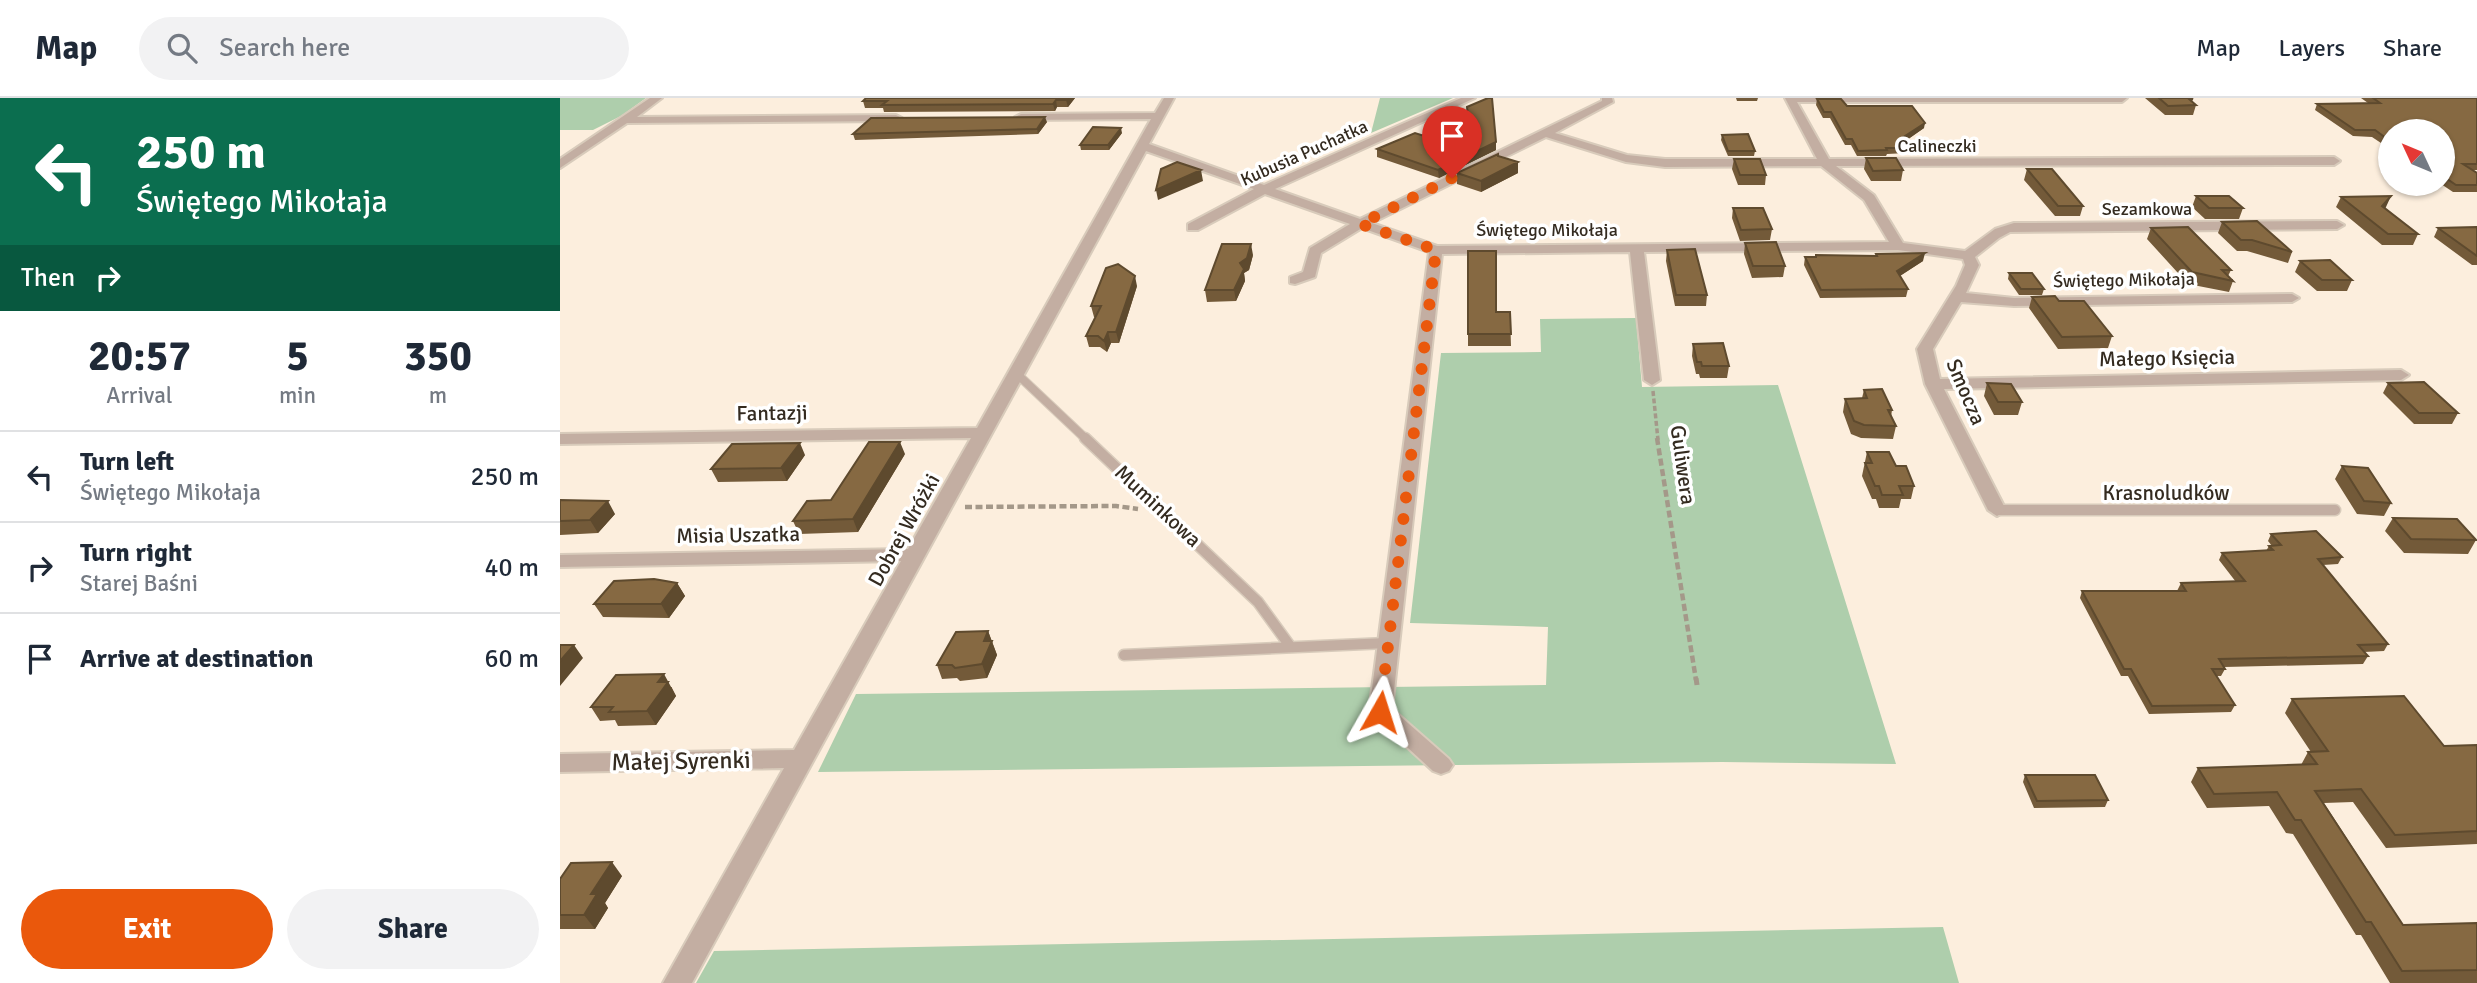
<!DOCTYPE html>
<html lang="en">
<head>
<meta charset="utf-8">
<style>
	:root { --surface:#fff; --page:#f2f2f3; --text:#1f2937; --muted:#747a83; --line:#e0e1e3; --accent:#ea580c }
	body { margin:0; font-family:Signika,sans-serif; background:var(--page); color:var(--text); height:100vh; display:flex; flex-direction:column; font-size:26px; white-space:nowrap }
	* { box-sizing:border-box; margin:0 }
	p { font-size:23px; color:var(--muted) }
	.icon { flex:none; width:38px; height:38px; fill:none; stroke:currentColor; stroke-width:2; stroke-linecap:round; stroke-linejoin:round }
	.map { position:relative; flex:1; overflow:hidden }
	.side { display:flex; flex-direction:column; background:var(--surface); width:560px }
	.side>* { flex:none }
	.banner { background:#0b6e4f; color:#fff; overflow:hidden }
	.needle { width:46px; rotate:314deg }
	.fabs { position:absolute; left:1818px; top:21px; display:grid; gap:14px }
	.fabs a { display:grid; place-items:center; width:77px; height:77px; border-radius:50%; background:var(--surface); box-shadow:0 2px 5px #0004; font-size:35px }
	.pin { position:absolute; display:grid; place-items:center; width:60px; height:60px; color:#fff; margin:-72px -30px; border-radius:50% 50% 50% 0; rotate:-45deg; box-shadow:0 0 7px #0007 }
	.pin .icon { rotate:45deg }
	.me { position:absolute; width:77px; margin:-38px; rotate:6deg; stroke-linejoin:round; filter:drop-shadow(0 0 5px #0008) }
	.turn { display:flex; align-items:center; gap:24px; height:147px; padding:0 21px; font-size:32px }
	.turn .icon { width:91px; height:91px; stroke-width:2.5 }
	.turn b { display:block; font-size:49px; line-height:60px }
	.then { display:flex; align-items:center; height:66px; padding:0 21px; background:#0003; gap:14px; font-size:26px }
	.eta { display:flex; justify-content:space-evenly; align-items:center; height:119px; text-align:center }
	.eta b { font-size:42px; font-weight:700; line-height:49px }
	.action { display:flex; gap:14px; margin-top:auto; padding:14px 21px }
	.action a { flex:1; height:80px; border-radius:42px; background:var(--accent); color:#fff; font-size:28px; font-weight:700; line-height:80px; text-align:center }
	.action a+a { background:var(--page); color:var(--text) }
	ul { padding:0; list-style:none }
	li { display:flex; align-items:center; gap:21px; height:91px; padding:0 21px; border-top:2px solid var(--line) }
	li div { flex:1 }
	li b { display:block; font-size:26px }
	li em { font-style:normal }
	header { display:flex; align-items:center; gap:42px; box-sizing:border-box; height:98px; padding:0 35px; background:var(--surface); border-bottom:2px solid var(--line) }
	header strong { font-size:33px }
	nav { display:flex; gap:38px; margin-inline-start:auto; font-size:24px }
	.search { width:490px; height:63px; background:var(--page); display:flex; align-items:center; gap:18px; box-sizing:border-box; padding:0 24px; border-radius:38px; color:var(--muted); font-size:26px }
	main { display:flex; flex:1; min-height:0 }
	.map>svg:first-child { display:block }
	.green { fill:#aeceac }
	.lines { fill:none; stroke-linecap:round; stroke-linejoin:round }
	.lane-far1-casing { stroke:#d8cbbb; stroke-width:10 }
	.lane-casing { stroke:#d8cbbb; stroke-width:13 }
	.street-casing { stroke:#d8cbbb; stroke-width:4 }
	.path-far2 { stroke:#a49889; stroke-width:3.5; stroke-dasharray:5 2.5; stroke-linecap:butt }
	.path-far1 { stroke:#a49889; stroke-width:4.5; stroke-dasharray:7 3.5; stroke-linecap:butt }
	.path { stroke:#a49889; stroke-width:5; stroke-dasharray:9 4.5; stroke-linecap:butt }
	.lane-far1 { stroke:#c3aea2; stroke-width:8 }
	.lane { stroke:#c3aea2; stroke-width:10 }
	.street { fill:#c3aea2; fill-rule:evenodd }
	.wall { fill:#735a39 }
	.shaded-wall { fill:#5e4a2e }
	.building { fill:#866942; stroke:#5e4a2e; stroke-width:2 }
	.route { stroke:#ea580c; stroke-width:12; stroke-dasharray:0 21.6 }
	.labels { text-anchor:middle; dominant-baseline:central; stroke-width:7; stroke-linejoin:round; paint-order:stroke }
	.far-street-label { font-size:18px; fill:#342b20; stroke:#fff }
	.street-label { font-size:21px; fill:#342b20; stroke:#fff }
	.near-street-label { font-size:24px; fill:#342b20; stroke:#fff }
</style>
</head>
<body>
<header>
<strong>Map</strong>
<div class="search"><svg class="icon" aria-label="search" viewBox="0 0 24 24"><circle cx="10" cy="10" r="6"/><path d="M15 15l6 6"/></svg>Search here</div>
<nav><a>Map</a><a>Layers</a><a>Share</a></nav>
</header>
<main>
<section class="side">
<div class="banner">
<div class="turn"><svg class="icon" aria-label="left" viewBox="0 0 24 24"><path d="M17 20v-9H6M10 6l-5 5 5 5"/></svg><div><b>250 m</b>Świętego Mikołaja</div></div>
<div class="then">Then<svg class="icon" aria-label="right" viewBox="0 0 24 24"><path d="M7 20v-9h11M14 6l5 5-5 5"/></svg></div>
</div>
<div class="eta">
<div><b>20:57</b><p>Arrival</p></div>
<div><b>5</b><p>min</p></div>
<div><b>350</b><p>m</p></div>
</div>
<ul>
<li><svg class="icon" aria-label="left" viewBox="0 0 24 24"><path d="M17 20v-9H6M10 6l-5 5 5 5"/></svg><div><b>Turn left</b><p>Świętego Mikołaja</p></div><em>250 m</em></li>
<li><svg class="icon" aria-label="right" viewBox="0 0 24 24"><path d="M7 20v-9h11M14 6l5 5-5 5"/></svg><div><b>Turn right</b><p>Starej Baśni</p></div><em>40 m</em></li>
<li><svg class="icon" aria-label="arrive" viewBox="0 0 24 24"><path d="M6 21V4h12l-3 4 3 4H6"/></svg><div><b>Arrive at destination</b></div><em>60 m</em></li>
</ul>
<div class="action"><a>Exit</a><a>Share</a></div>
</section>
<div class="map">
<svg width="1917" height="885" viewBox="0 0 1917 885">
	<rect width="100%" height="100%" fill="#fceedd"/>
	<path class="green" d="M0,0H86L61,18L33,32H0Z
		M820,0H893L811,35Z
		M1076,220L1082,289L1218,287L1336,666L1162,664L258,674L296,596L986,587L988,529L850,525L881,255L981,254L980,221Z
		M1383,829L1399,885H136L154,853Z"/>
	<g class="lines">
		<defs>
			<path id="lane-far1" d="M457,276L527,342"/>
			<path id="lane" d="M525,340L698,504L730,548
				M1437,412H1775
				M564,557L827,545"/>
			<path id="street" d="M90,0H102L77,19L336,17L342,20L336,23L67,25L0,70V61Z
				M604,0H614L589,46L704,87L901,0H915L715,91L800,121L1042,3V0H1052L1053,4L995,35L1067,57L1105,61H1257L1225,0H1567L1562,4H1237L1269,61L1774,59L1780,63L1774,67L1276,68L1314,97L1343,145L1405,153L1435,131L1454,125L1777,123L1784,127L1777,131L1450,134L1439,140L1415,159L1419,167L1406,195L1454,200L1732,196L1739,200L1732,204L1454,208L1401,204L1373,251L1380,281L1841,272L1849,277L1841,282L1384,291L1446,412L1437,418L1428,412L1365,286L1357,251L1396,188L1405,167L1403,161L1338,152L1084,154L1100,282L1092,287L1084,282L1070,154L882,156L832,611L889,661L893,667L889,673L881,676L873,673L809,614L869,154L802,130L761,155L755,179L735,186L730,185V179L743,174L750,150L790,126L705,96L638,132H628V126L694,91L586,53L132,885H103L224,670L0,674V656L234,652L341,463L0,469V457L348,451L411,340L0,346V336L417,330L591,21L461,22L455,19L461,16L595,15ZM986,39L1066,64L1105,69L1261,68L1304,102L1329,144L877,148L812,125Z"/>
		</defs>
		<use href="#lane-far1" class="lane-far1-casing"/>
		<use href="#lane" class="lane-casing"/>
		<use href="#street" class="street-casing"/>
		<path class="path-far2" d="M1093,293L1098,342"/>
		<path class="path-far1" d="M1097,340L1136,582
			M405,409L556,408L578,411"/>
		<path class="path" d="M1136,580L1137,587"/>
		<use href="#lane-far1" class="lane-far1"/>
		<use href="#lane" class="lane"/>
		<use href="#street" class="street"/>
	</g>
	<path class="wall" d="M515,0L508,9H497L495,13L324,14L323,10H305L303,3Z
		M1176,0H1198L1197,3H1177Z
		M1585,0H1631L1633,1L1632,4L1636,7L1633,17H1605Z
		M1801,0H1917V72H1913L1917,75V94H1893L1881,86H1883V33H1830V51L1812,39L1793,38L1755,12L1757,6L1808,5Z
		M1257,1L1287,8L1364,30L1344,44L1349,50L1347,55L1327,56L1326,58H1297L1291,47H1285L1270,20H1263L1256,7Z
		M907,9L936,52L879,80L817,59V51L883,44L910,47Z
		M487,24L478,36L295,42L293,36Z
		M562,35L549,52H521L520,47Z
		M1162,37L1195,53L1194,58H1168L1161,42Z
		M938,58L958,75L921,94L897,86V75Z
		M1306,60L1343,72L1341,83H1311L1304,71Z
		M1174,61L1206,77L1205,87H1178L1172,71Z
		M1467,71L1523,108L1520,118H1495L1464,82Z
		M1636,98L1683,110L1679,121H1645L1632,109Z
		M1781,99L1826,109L1825,110L1858,136L1853,147H1822L1776,109Z
		M1173,110L1212,131L1210,142L1180,143L1172,120Z
		M1662,124L1732,154L1728,165L1687,153H1677L1658,135Z
		M1917,129V167H1912L1874,139L1878,130Z
		M1591,130L1671,172L1668,178L1673,183L1669,194L1628,186L1587,141Z
		M1185,145L1225,168L1223,179L1192,180L1184,156Z
		M1107,152L1147,197L1146,208H1115L1106,163Z
		M1316,156L1363,163L1340,178L1348,191L1346,199L1260,200L1244,167L1245,159H1255L1256,157L1315,158Z
		M693,157L689,172L684,175L685,183L676,203L647,204L645,192Z
		M1740,163L1792,182L1787,193H1757L1735,174Z
		M1449,175L1484,191L1482,197H1459L1448,181Z
		M577,188L559,245H551L547,254L540,249H529L526,238L536,219H534L531,208Z
		M1472,199L1499,203L1552,238L1548,250L1498,251L1469,210Z
		M936,214H950L951,248H908V236Z
		M1133,246L1169,268L1167,280H1140L1139,276H1136L1132,258Z
		M1427,285L1462,304L1458,317H1434L1424,298Z
		M1828,285L1898,315L1892,326H1854L1823,295Z
		M1304,292L1332,312L1331,319L1336,328L1333,341L1301,340L1291,336L1283,314L1285,301L1302,300Z
		M1307,354L1336,368L1354,388L1351,401H1341L1339,410H1319L1316,401H1312L1302,378Z
		M345,356L298,434L239,436L233,423L271,402Z
		M245,357L227,383L158,384L151,371Z
		M1782,368L1831,405L1824,418L1797,416L1775,381Z
		M0,402L55,416L38,435L0,437Z
		M1833,420L1916,442L1908,456L1844,455L1825,433Z
		M1711,436L1782,459L1778,466L1763,467L1828,546L1824,553L1804,554L1808,558L1803,566L1664,569L1665,571L1661,578H1656L1675,607L1671,614L1589,616L1568,578H1561L1520,500L1522,493H1617L1621,485L1676,484L1659,462L1662,455L1706,453L1709,448H1712L1708,443Z
		M117,485L125,498L109,520L43,519L34,506Z
		M428,533L437,557L427,580L400,583L397,580L382,581L377,567Z
		M112,589V590L116,598L96,627L58,628L55,622L40,623L31,609Z
		M1732,601L1884,648L1917,647V746L1826,750L1793,704L1764,705L1843,827L1917,825V885H1830L1801,837H1796L1733,736L1726,735L1709,708L1647,710L1631,684L1638,670L1741,667L1748,654H1751L1725,615Z
		M1465,677L1548,702L1545,709L1474,710L1463,684Z
		M62,778L45,805L48,810L35,831H0V781Z"/>
	<path class="shaded-wall" d="M508,0H515L508,9L506,2Z
		M496,2L497,9L495,13L493,6Z
		M485,19L487,24L478,36L477,31Z
		M1365,25L1364,30L1341,46L1342,40Z
		M561,30L562,35L549,52L548,47Z
		M936,44V52L879,80L878,72Z
		M958,64V75L921,94V83Z
		M641,72L643,83L598,102L596,92Z
		M1831,98L1826,109L1817,119L1822,108Z
		M691,146L693,157L689,172L684,175L685,183L676,203L674,192L680,165Z
		M1365,155L1363,163L1335,181L1337,173Z
		M575,178L577,188L559,245L556,234Z
		M548,234L551,245L547,254L544,243Z
		M340,344L345,356L298,434L293,421Z
		M240,345L245,357L227,383L221,370Z
		M48,403L55,416L38,435L30,422Z
		M117,485L125,498L109,520L101,506Z
		M428,533L437,557L427,580L422,566L424,543Z
		M14,547L23,560L0,588V563Z
		M104,576L116,598L96,627L87,613L98,584Z
		M52,764L62,778L45,805L48,810L35,831L24,817L31,796Z"/>
	<path class="building" d="M306,0H508L506,2H496L493,6L322,7L327,3H303Z
		M928,0H932L936,44L878,72L817,51L855,35L883,44L890,41L911,47L907,9Z
		M1599,0H1631L1633,1H1629L1636,7L1608,8Z
		M1813,0H1917V66H1903L1917,75V87H1896L1883,78V33H1830V43L1815,32H1795L1757,6L1820,5Z
		M1257,1H1281L1287,8H1352L1365,25L1342,40L1349,50H1326L1327,52L1298,53L1292,41H1286L1271,14H1264Z
		M485,19L477,31L293,36L311,20Z
		M533,29L561,30L548,47H520Z
		M1188,36L1195,53H1168L1162,37Z
		M938,56V58L958,64L921,83L897,75Z
		M1306,60H1336L1343,72L1313,73Z
		M1174,61H1200L1206,77H1180Z
		M617,64L641,72L596,92L601,71Z
		M1467,71H1492L1523,108H1498Z
		M1636,98H1669L1683,110H1649Z
		M1831,98L1822,108L1858,136H1828L1781,99Z
		M1173,110H1203L1212,131L1181,132Z
		M1697,123L1732,154L1692,142H1681L1662,124Z
		M1628,129L1671,172H1662L1673,183L1632,174L1591,130Z
		M1917,129V158L1878,130Z
		M1216,144L1225,168H1193L1185,145Z
		M662,146H691L687,160L680,165L684,171L674,192H645Z
		M1135,151L1147,197H1116L1107,152Z
		M908,153H936V214H950L951,236H908Z
		M1365,155L1337,173L1348,191L1261,192L1245,159H1256V157L1317,158L1316,156Z
		M1770,162L1792,182H1762L1740,163Z
		M558,166L575,178L556,234H548L544,243L538,238H526L541,208H531L546,170Z
		M1449,175H1472L1484,191H1461Z
		M1495,198L1499,203H1524L1552,238L1502,239L1472,199Z
		M1163,245L1169,268H1142L1141,264H1137L1133,246Z
		M1864,284L1898,315H1859L1828,285Z
		M1427,285L1451,286L1462,304H1438Z
		M1322,291L1332,312H1328L1336,328L1304,327L1294,323L1285,301L1307,300L1304,292Z
		M309,344H340L293,421L233,423L247,403L271,402Z
		M240,345L221,370L151,371L172,346Z
		M1307,354H1329L1336,368H1346L1354,388H1339L1343,397H1322L1319,388H1315L1305,365H1312Z
		M1782,368L1808,370L1831,405L1804,403Z
		M0,402L48,403L30,422L0,423Z
		M1833,420L1897,421L1916,442L1851,441Z
		M1756,433L1782,459L1758,461L1828,546L1798,547L1808,558L1659,561L1665,571H1652L1675,607L1592,608L1571,571H1564L1522,493H1626L1621,485L1685,483L1662,455L1713,452L1709,448L1721,447L1711,436Z
		M94,481L117,485L101,506H34L54,483Z
		M428,533L424,543H432L422,566L395,570L392,567H377L396,534Z
		M0,547H14L0,563Z
		M104,576L98,584H108L87,613L49,614L53,609H31L56,577Z
		M1844,598L1884,648L1917,647V733L1835,737L1801,691L1755,693L1843,827L1917,825V872L1842,873L1811,824H1806L1741,722H1735L1717,694L1654,696L1638,670L1757,666L1748,654L1768,653L1732,601Z
		M1465,677H1535L1548,702L1477,703Z
		M52,764L31,796H37L24,817H0V781L11,765Z"/>
	<g class="lines">
		<path class="route" d="M820,614L876,152L800,126L892,80"/>
	</g>
	<g class="labels">
		<g class="far-street-label">
			<text x="1377" y="48">Calineczki</text>
			<text transform="translate(744 55) rotate(-24)">Kubusia Puchatka</text>
			<text x="1587" y="111">Sezamkowa</text>
			<text x="987" y="132">Świętego Mikołaja</text>
			<text transform="translate(1564 182) rotate(-1)">Świętego Mikołaja</text>
		</g>
		<g class="street-label">
			<text transform="translate(1607 260) rotate(-1)">Małego Księcia</text>
			<text transform="translate(1406 294) rotate(67)">Smocza</text>
			<text transform="translate(212 315) rotate(-1)">Fantazji</text>
			<text transform="translate(1123 367) rotate(82)">Guliwera</text>
			<text x="1606" y="395">Krasnoludków</text>
			<text transform="translate(598 408) rotate(43)">Muminkowa</text>
			<text transform="translate(344 432) rotate(-61)">Dobrej Wróżki</text>
			<text transform="translate(178 437) rotate(-1)">Misia Uszatka</text>
		</g>
		<g class="near-street-label">
			<text transform="translate(121 663) rotate(-1)">Małej Syrenki</text>
		</g>
	</g>
</svg>
<div class="fabs">
<a><svg class="needle" viewBox="-14 -14 28 28"><path d="M0-13l5 13h-10z" fill="#e53935"/><path d="M0 13l5-13h-10z" fill="#747a83"/></svg></a>
</div>
<div class="pin" style="left:892px;top:80px;background:#d93025"><svg class="icon" aria-label="arrive" viewBox="0 0 24 24"><path d="M6 21V4h12l-3 4 3 4H6"/></svg></div>
<svg class="me" style="left:820px;top:614px" viewBox="-20 -20 40 40"><path d="M0-17L14 15 0 8-14 15z" fill="#ea580c" stroke="#fff" stroke-width="4"/></svg>
</div>
</main>
</body>
</html>
